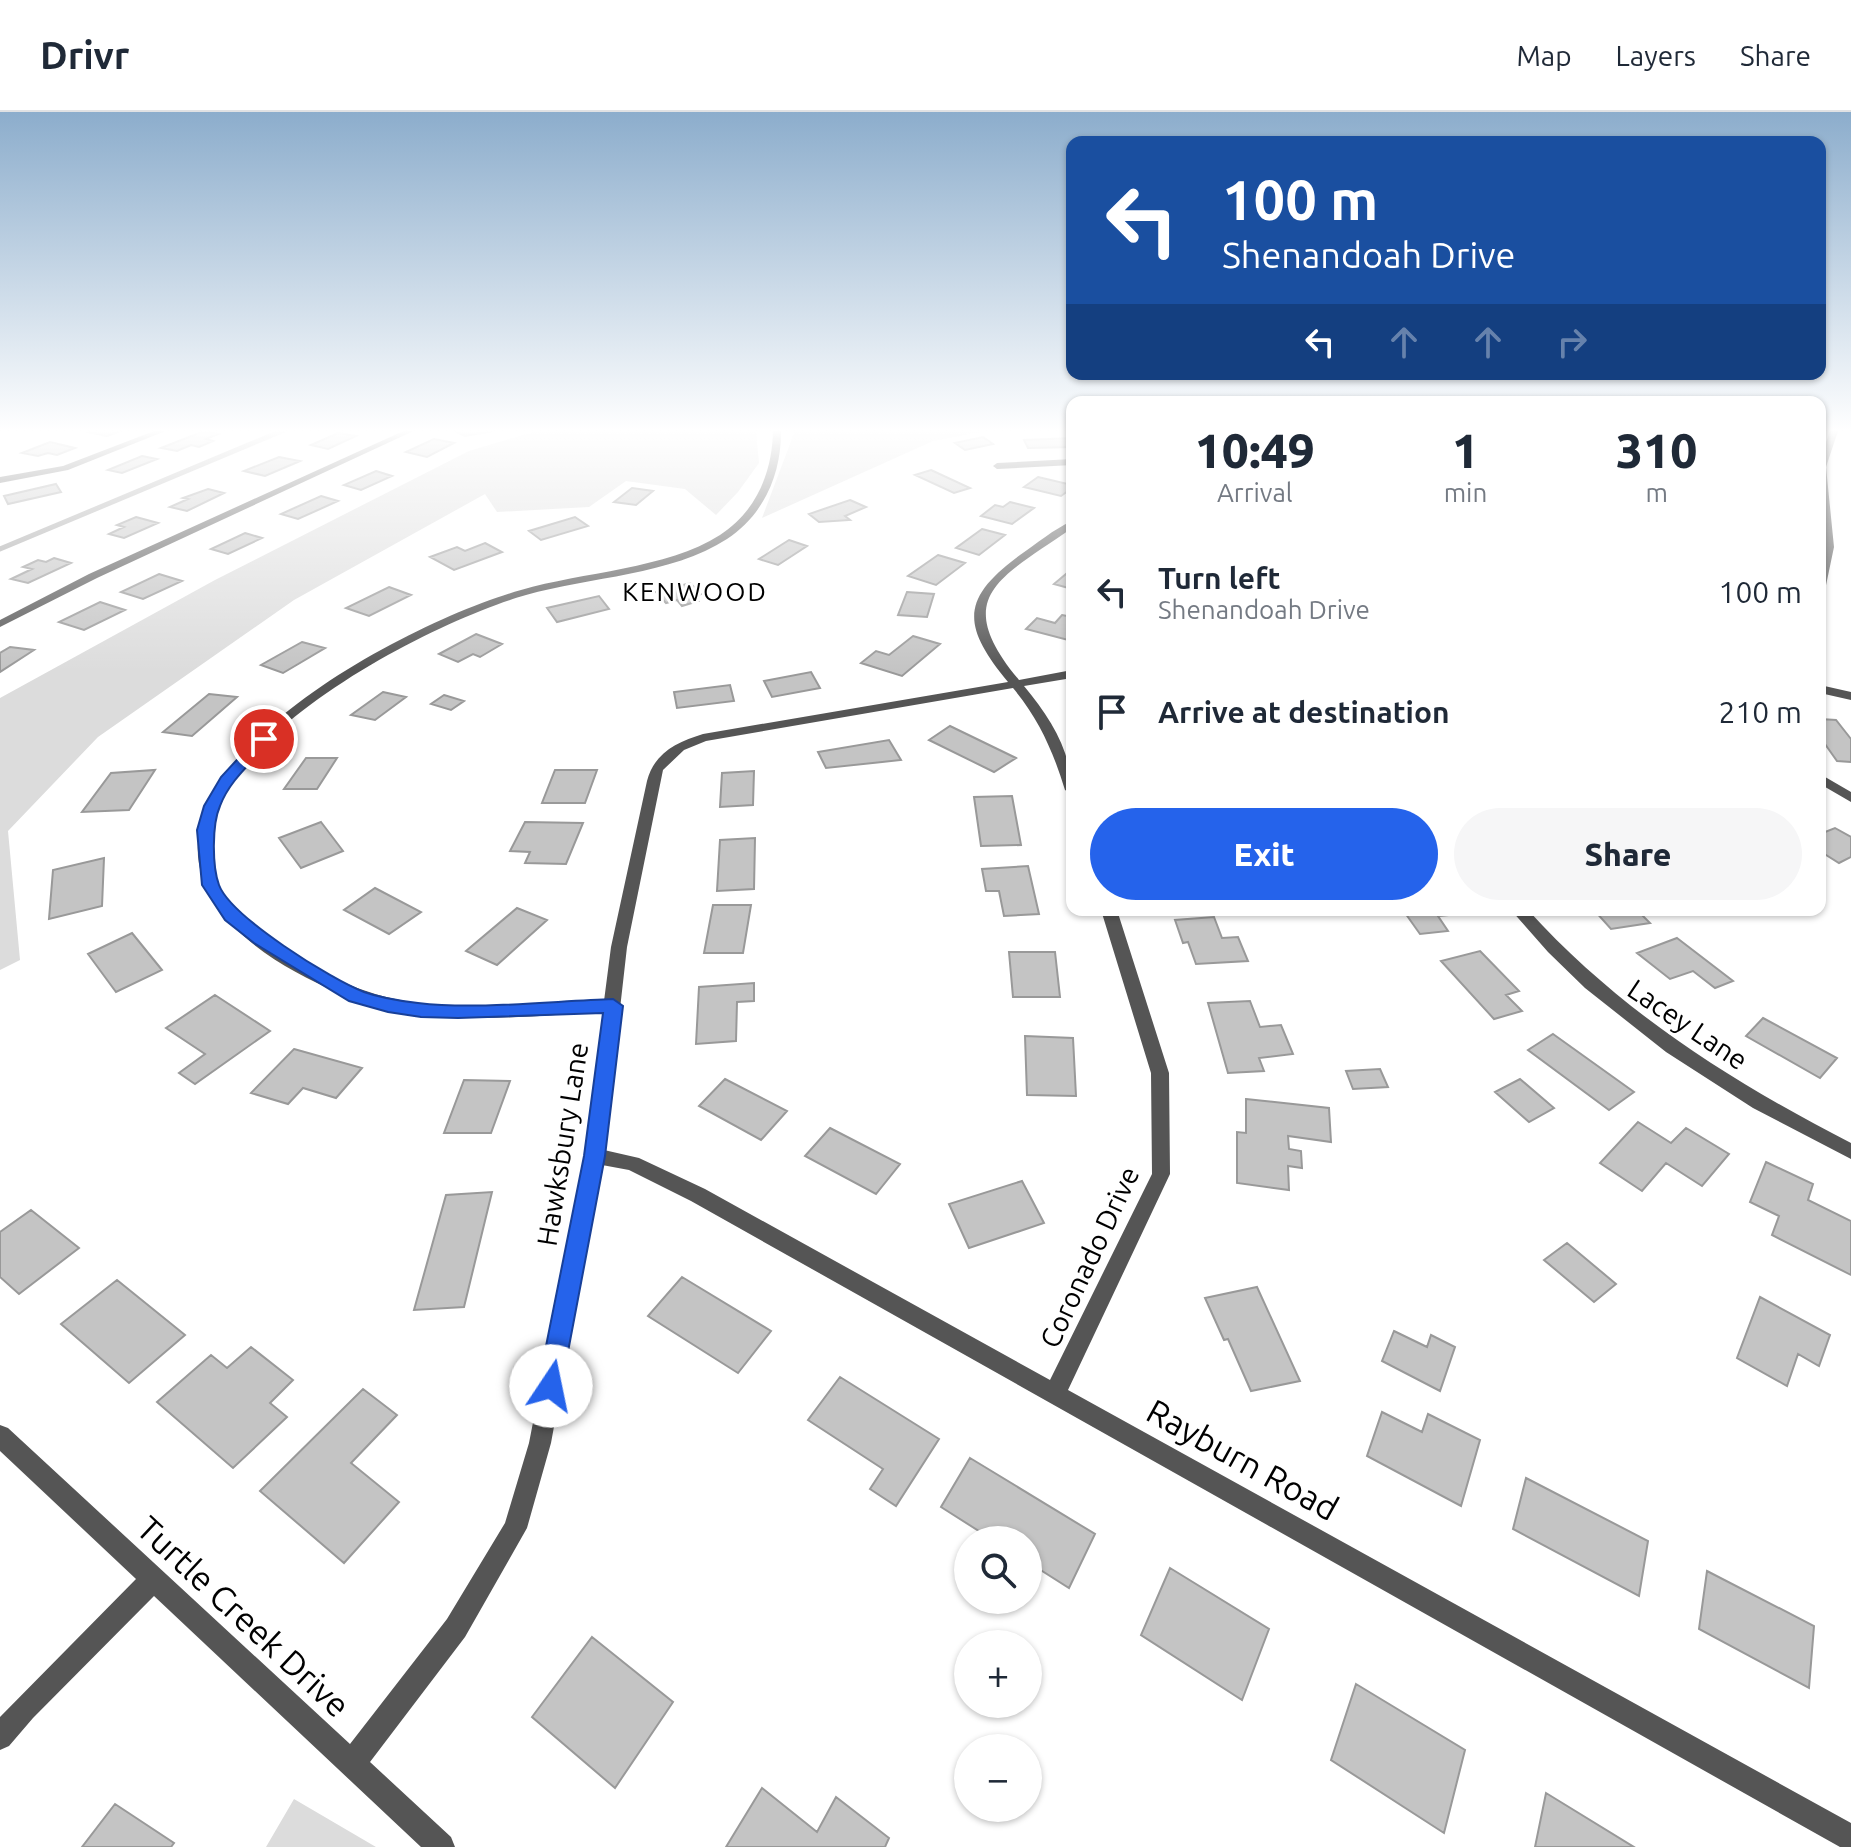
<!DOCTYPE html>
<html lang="en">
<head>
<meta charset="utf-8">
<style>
	:root { --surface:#fff; --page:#f6f6f7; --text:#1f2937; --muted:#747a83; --line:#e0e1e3; --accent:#2563eb }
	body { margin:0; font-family:Ubuntu,sans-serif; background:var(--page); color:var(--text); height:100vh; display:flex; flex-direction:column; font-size:30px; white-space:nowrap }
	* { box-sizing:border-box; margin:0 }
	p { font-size:26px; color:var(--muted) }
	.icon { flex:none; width:44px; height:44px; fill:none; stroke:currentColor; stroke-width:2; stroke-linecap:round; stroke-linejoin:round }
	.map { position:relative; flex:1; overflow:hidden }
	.sheet { position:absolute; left:1066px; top:284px; width:760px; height:520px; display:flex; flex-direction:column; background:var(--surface); border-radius:16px; box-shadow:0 2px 6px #0004 }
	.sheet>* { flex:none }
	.guide { position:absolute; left:1066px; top:24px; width:760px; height:244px; border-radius:16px; box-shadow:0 2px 6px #0004; background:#1a4fa0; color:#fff; overflow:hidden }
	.tools { position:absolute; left:954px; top:1414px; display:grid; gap:16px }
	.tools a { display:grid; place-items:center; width:88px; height:88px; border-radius:50%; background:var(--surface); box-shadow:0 2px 6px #0004; font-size:40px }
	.pin { position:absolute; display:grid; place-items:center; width:68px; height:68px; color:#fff; margin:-34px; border:4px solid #fff; border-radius:50%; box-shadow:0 2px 8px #0007 }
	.me { position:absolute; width:88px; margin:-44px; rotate:11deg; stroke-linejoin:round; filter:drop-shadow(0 0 6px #0008) }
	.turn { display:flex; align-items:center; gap:28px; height:168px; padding:0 24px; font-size:36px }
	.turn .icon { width:104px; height:104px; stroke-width:2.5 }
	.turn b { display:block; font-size:56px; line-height:68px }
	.lanes { display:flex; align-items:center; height:76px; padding:0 24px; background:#0003; justify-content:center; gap:40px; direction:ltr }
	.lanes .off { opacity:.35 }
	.eta { display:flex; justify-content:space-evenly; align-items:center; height:136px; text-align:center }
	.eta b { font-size:48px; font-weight:800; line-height:56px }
	.action { display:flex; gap:16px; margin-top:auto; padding:16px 24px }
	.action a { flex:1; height:92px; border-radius:48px; background:var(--accent); color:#fff; font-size:32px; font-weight:800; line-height:92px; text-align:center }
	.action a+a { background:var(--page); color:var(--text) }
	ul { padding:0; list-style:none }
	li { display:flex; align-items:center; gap:24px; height:120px; padding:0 24px }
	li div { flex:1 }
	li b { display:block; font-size:30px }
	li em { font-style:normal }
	header { display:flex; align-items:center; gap:48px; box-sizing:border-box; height:112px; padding:0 40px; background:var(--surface); border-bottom:2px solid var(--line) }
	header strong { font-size:38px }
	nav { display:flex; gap:44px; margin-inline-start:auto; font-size:28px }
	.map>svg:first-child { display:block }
	.green { fill:#dcdcdc }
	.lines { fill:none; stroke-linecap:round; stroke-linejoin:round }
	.stream { stroke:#a3a3a3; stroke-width:5 }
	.building { fill:#c4c4c4; stroke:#999; stroke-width:2 }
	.minor { fill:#555; fill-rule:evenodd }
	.route { fill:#2563eb; stroke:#184099; stroke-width:2 }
	.labels { text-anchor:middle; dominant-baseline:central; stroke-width:6; stroke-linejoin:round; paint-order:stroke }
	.far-neighbourhood-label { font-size:26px; letter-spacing:2px; fill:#000; stroke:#fff }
	.street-label { font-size:28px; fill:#000; stroke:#fff }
	.near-street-label { font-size:34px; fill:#000; stroke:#fff }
</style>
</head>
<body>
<header>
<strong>Drivr</strong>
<nav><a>Map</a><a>Layers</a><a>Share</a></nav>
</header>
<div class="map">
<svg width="1851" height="1735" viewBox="0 0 1851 1735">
	<rect width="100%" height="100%" fill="#fff"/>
	<path class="green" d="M577,316L756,320L759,351L738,380L716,403L685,377L626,369L589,395L497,400L485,382L294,488L98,625L8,719L20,848L0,858V586L215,468L469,339L533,320Z
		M796,316H1072V319L992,318L933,329L762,406Z
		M294,1687L376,1735H266Z"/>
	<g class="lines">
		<path class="stream" d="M0,437L289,316"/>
	</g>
	<path class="building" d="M100,316H121L126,317L107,324L88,320Z
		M467,316H496L499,318L465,324L455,319Z
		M204,319L218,322L206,327L213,329L199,335L191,333L177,339L161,336Z
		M338,321L356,324L328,337L311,333Z
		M983,325L993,332L965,338L955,331Z
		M1072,326V335L1028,336L1024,328Z
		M434,327L454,331L427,345L406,340Z
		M50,330L75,336L57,343L48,341L38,344L22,341Z
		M142,344L157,347L122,361L108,358Z
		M279,345L300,349L265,364L244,359Z
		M931,358L970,376L954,381L915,363Z
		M376,359L392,364L361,378L344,373Z
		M1038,365L1072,373V376L1061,384L1024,375Z
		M56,372L61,380L8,392L4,384Z
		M632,376L653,379L636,393L614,390Z
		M208,377L224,381L187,399L170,395L188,387L183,386Z
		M321,384L338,389L298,407L281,402Z
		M850,388L866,395L845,404L850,408L819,410L809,402Z
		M1010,390L1034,396L1012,412L981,404L995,393L1003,395Z
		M136,405L158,411L124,426L109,422L124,415L117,413Z
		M575,405L588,414L541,428L529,419Z
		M982,417L1005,423L979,443L956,436Z
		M245,421L262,426L228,442L211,437Z
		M789,428L807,434L778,453L759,447Z
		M485,431L502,440L454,458L430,445L457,435L465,439Z
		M938,443L965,451L936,473L908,464Z
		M54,446L71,451L28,471L11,467L32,457L23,455L38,448L46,450Z
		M1072,457V477L1054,472Z
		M159,462L182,469L143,487L121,480Z
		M690,471L701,482L693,485L698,489L682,494L677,488L666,491L656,480Z
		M389,475L411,483L369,504L346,496Z
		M907,480L934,482L927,505L898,503Z
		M599,484L609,497L557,510L547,496Z
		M100,490L125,498L84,518L59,510Z
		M1062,503L1072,505V529L1026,517L1037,506L1055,511Z
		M476,522L502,532L480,545L473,542L458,550L439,542Z
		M913,524L940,532L902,564L861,551L876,539L889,543Z
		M302,530L325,536L283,561L261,553Z
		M10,535L34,538L0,560V541Z
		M811,560L820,576L772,585L764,569Z
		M730,573L734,589L677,596L674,580Z
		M383,580L406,585L375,608L351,603Z
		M209,582L237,585L192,624L163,620Z
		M444,583L464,589L451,598L431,592Z
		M1820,607L1836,608L1851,627V650L1837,649L1820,625Z
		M950,614L1016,646L994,660L929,628Z
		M889,628L901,648L826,656L818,640Z
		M306,646H337L317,677H284Z
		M155,658L129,698L82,700L111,661Z
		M555,658H597L585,691H542Z
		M754,659L753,693L720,695L722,661Z
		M1012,684L1021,733L981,734L974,685Z
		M321,710L343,739L301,756L279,726Z
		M525,710L583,711L566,752L525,751L530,740L510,739Z
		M1835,716L1851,725V745L1839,751L1826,743L1820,744V722Z
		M755,726L754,777L717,779L720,728Z
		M104,746L102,794L49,807L53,758Z
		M1028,754L1039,802L1004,804L999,779H986L982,757Z
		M375,776L421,800L389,822L344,798Z
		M713,793H751L743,841H704Z
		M517,796L547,808L497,853L466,839Z
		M1403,798H1447L1450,803L1438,804L1448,819L1420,822Z
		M1594,798H1637L1650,811L1611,817Z
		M1214,805L1222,826L1238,825L1248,849L1196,852L1188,830L1183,831L1175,808Z
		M132,821L162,858L116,880L88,842Z
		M1677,826L1733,869L1715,876L1693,859L1670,867L1637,841Z
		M1480,839L1519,879L1506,883L1522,899L1494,907L1441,849Z
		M1009,840H1055L1060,885H1013Z
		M754,871V889L737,890L736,929L696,932L699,875Z
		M215,883L270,919L195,972L179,961L205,942L166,916Z
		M1250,889L1260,915L1281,913L1293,942L1259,946L1264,959L1228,961L1208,891Z
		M1763,906L1837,946L1820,966L1746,924Z
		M1553,922L1634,980L1609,998L1528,938Z
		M1025,924L1073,926L1076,984L1027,983Z
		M294,937L362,956L336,986L303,976L288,992L251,981Z
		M1380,957L1388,975L1353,977L1346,959Z
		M725,967L787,999L761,1028L699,994Z
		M1520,967L1554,996L1529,1010L1495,980Z
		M464,968L510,969L491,1021H444Z
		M1246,987L1329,996L1331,1030L1288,1024L1289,1037L1301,1039L1302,1056L1288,1054L1289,1078L1237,1071V1020L1246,1021Z
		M1638,1010L1671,1031L1686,1016L1729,1042L1702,1074L1666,1051L1642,1079L1600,1051Z
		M830,1016L900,1052L876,1082L805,1044Z
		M1766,1050L1813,1072L1808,1088L1851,1109V1163L1772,1123L1779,1104L1750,1090Z
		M1022,1069L1044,1111L969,1136L949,1092Z
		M492,1080L464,1195L414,1198L446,1083Z
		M31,1098L79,1136L19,1182L0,1165V1120Z
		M1567,1131L1616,1172L1594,1190L1544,1148Z
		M682,1165L771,1219L738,1261L648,1204Z
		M117,1168L185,1223L129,1271L61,1212Z
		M1257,1175L1300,1269L1251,1279L1228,1227L1224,1228L1205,1186Z
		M1760,1185L1830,1223L1819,1254L1798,1242L1787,1274L1737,1246Z
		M1394,1219L1427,1235L1431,1223L1455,1235L1440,1279L1382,1249Z
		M251,1235L293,1268L270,1291L287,1305L233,1356L157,1290L211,1243L227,1256Z
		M840,1265L939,1327L896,1394L870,1377L883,1357L808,1308Z
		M363,1277L397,1303L351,1351L399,1390L344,1451L260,1379Z
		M1382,1300L1422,1320L1428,1302L1480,1328L1461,1394L1367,1344Z
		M970,1346L1095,1422L1069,1476L1028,1450V1428H993L941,1395Z
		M1526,1366L1648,1429L1639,1484L1513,1417Z
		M1170,1456L1269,1517L1242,1588L1141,1523Z
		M1707,1459L1814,1514L1809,1576L1699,1517Z
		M592,1525L673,1590L615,1676L532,1605Z
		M1356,1572L1465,1638L1444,1721L1331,1648Z
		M762,1676L817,1720L836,1685L889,1726L885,1735H726Z
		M1546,1681L1634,1735H1535Z
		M115,1692L174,1731L171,1735H82Z"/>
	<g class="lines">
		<path class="minor" d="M162,316H173L68,358L0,371V365L63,354Z
			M410,316H420L97,466L0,515V508L89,462Z
			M773,316H781C782,360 765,402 727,427C672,463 589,465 526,483C435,509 227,615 213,719C210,737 210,757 218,774C237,815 303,852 343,870C424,907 518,893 604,889L611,835L647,669C654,641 677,630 703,622L1008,570C962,514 960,487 1020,443C1036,432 1054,417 1072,409V416C1003,465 948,483 1019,568L1072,558V566L1024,574C1051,607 1072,639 1072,682L1065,678C1053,639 1039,607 1013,576L706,629L684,638L663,658L627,835L604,1038L639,1046L705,1077L1050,1268L1152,1062L1151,961L1101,798H1117L1169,961L1170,1062L1068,1278L1851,1711V1735H1840L691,1089L629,1058L602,1053L551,1331L527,1416L465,1525L370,1650L451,1725L455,1735H421L154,1484L33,1606L9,1634L0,1638V1605L136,1467L0,1339V1313L8,1316L350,1632L447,1507L505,1411L529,1331L585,1044L603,900C513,905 422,917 337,880C276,854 192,804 198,729C206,616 424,505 521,478C582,460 667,457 720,423C757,399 773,359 773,316Z
			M1831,316H1839L1826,355L1834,435L1825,478L1820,481V454L1824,435L1820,348Z
			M1072,347V353L997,357L993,354L997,351Z
			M1820,573L1851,580V588L1820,581Z
			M1820,662L1851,680V690L1820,672Z
			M1511,798H1528C1621,900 1729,968 1851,1031V1047L1753,996L1666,940L1585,876L1548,840Z"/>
	</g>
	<linearGradient id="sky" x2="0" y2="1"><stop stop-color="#8cadcc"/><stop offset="0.57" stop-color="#fff"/><stop offset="1" stop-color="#fff" stop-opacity="0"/></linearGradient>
	<rect width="1851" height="559" fill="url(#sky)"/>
	<path class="route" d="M264,623L272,627C254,649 230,667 220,694C212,712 212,754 219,773C231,805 332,868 364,880C381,886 400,889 418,891C476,898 553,889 613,887L623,894L605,1044L560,1282L551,1286L542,1282L538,1274L584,1044L603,901L458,906L421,905L388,900L349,889L254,831L225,808L202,773L197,718L204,694L221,665L259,624Z"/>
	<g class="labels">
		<g class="far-neighbourhood-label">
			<text x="695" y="479">KENWOOD</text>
		</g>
		<g class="street-label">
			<text transform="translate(1688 912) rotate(34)">Lacey Lane</text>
			<text transform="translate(562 1032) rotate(-81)">Hawksbury Lane</text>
			<text transform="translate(1089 1145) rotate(-65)">Coronado Drive</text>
		</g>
		<g class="near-street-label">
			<text transform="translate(1243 1347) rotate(29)">Rayburn Road</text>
			<text transform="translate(244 1504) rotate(43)">Turtle Creek Drive</text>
		</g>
	</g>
</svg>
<div class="tools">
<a><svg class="icon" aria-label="search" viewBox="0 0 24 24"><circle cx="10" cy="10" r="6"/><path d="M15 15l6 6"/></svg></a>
<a>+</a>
<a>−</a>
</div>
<div class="pin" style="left:264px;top:627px;background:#d93025"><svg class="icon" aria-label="arrive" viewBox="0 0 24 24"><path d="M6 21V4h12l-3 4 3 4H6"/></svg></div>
<svg class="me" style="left:551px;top:1274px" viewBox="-20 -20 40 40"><circle r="19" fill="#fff"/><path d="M0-13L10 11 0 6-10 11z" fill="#2563eb"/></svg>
<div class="guide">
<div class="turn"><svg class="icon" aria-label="left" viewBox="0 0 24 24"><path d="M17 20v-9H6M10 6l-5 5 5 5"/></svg><div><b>100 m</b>Shenandoah Drive</div></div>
<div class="lanes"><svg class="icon" aria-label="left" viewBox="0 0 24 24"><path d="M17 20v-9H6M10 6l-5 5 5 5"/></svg><svg class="icon off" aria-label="ahead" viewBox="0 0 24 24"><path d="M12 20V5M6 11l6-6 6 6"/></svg><svg class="icon off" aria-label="ahead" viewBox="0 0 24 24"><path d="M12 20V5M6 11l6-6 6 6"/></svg><svg class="icon off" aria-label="right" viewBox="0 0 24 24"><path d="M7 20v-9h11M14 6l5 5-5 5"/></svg></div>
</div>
<section class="sheet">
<div class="eta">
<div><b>10:49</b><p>Arrival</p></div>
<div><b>1</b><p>min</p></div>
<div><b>310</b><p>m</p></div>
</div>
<ul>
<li><svg class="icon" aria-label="left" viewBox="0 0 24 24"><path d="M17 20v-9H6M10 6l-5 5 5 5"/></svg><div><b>Turn left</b><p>Shenandoah Drive</p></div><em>100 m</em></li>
<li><svg class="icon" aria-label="arrive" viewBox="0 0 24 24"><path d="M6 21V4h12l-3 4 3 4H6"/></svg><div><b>Arrive at destination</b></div><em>210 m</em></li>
</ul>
<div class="action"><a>Exit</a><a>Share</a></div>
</section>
</div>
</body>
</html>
